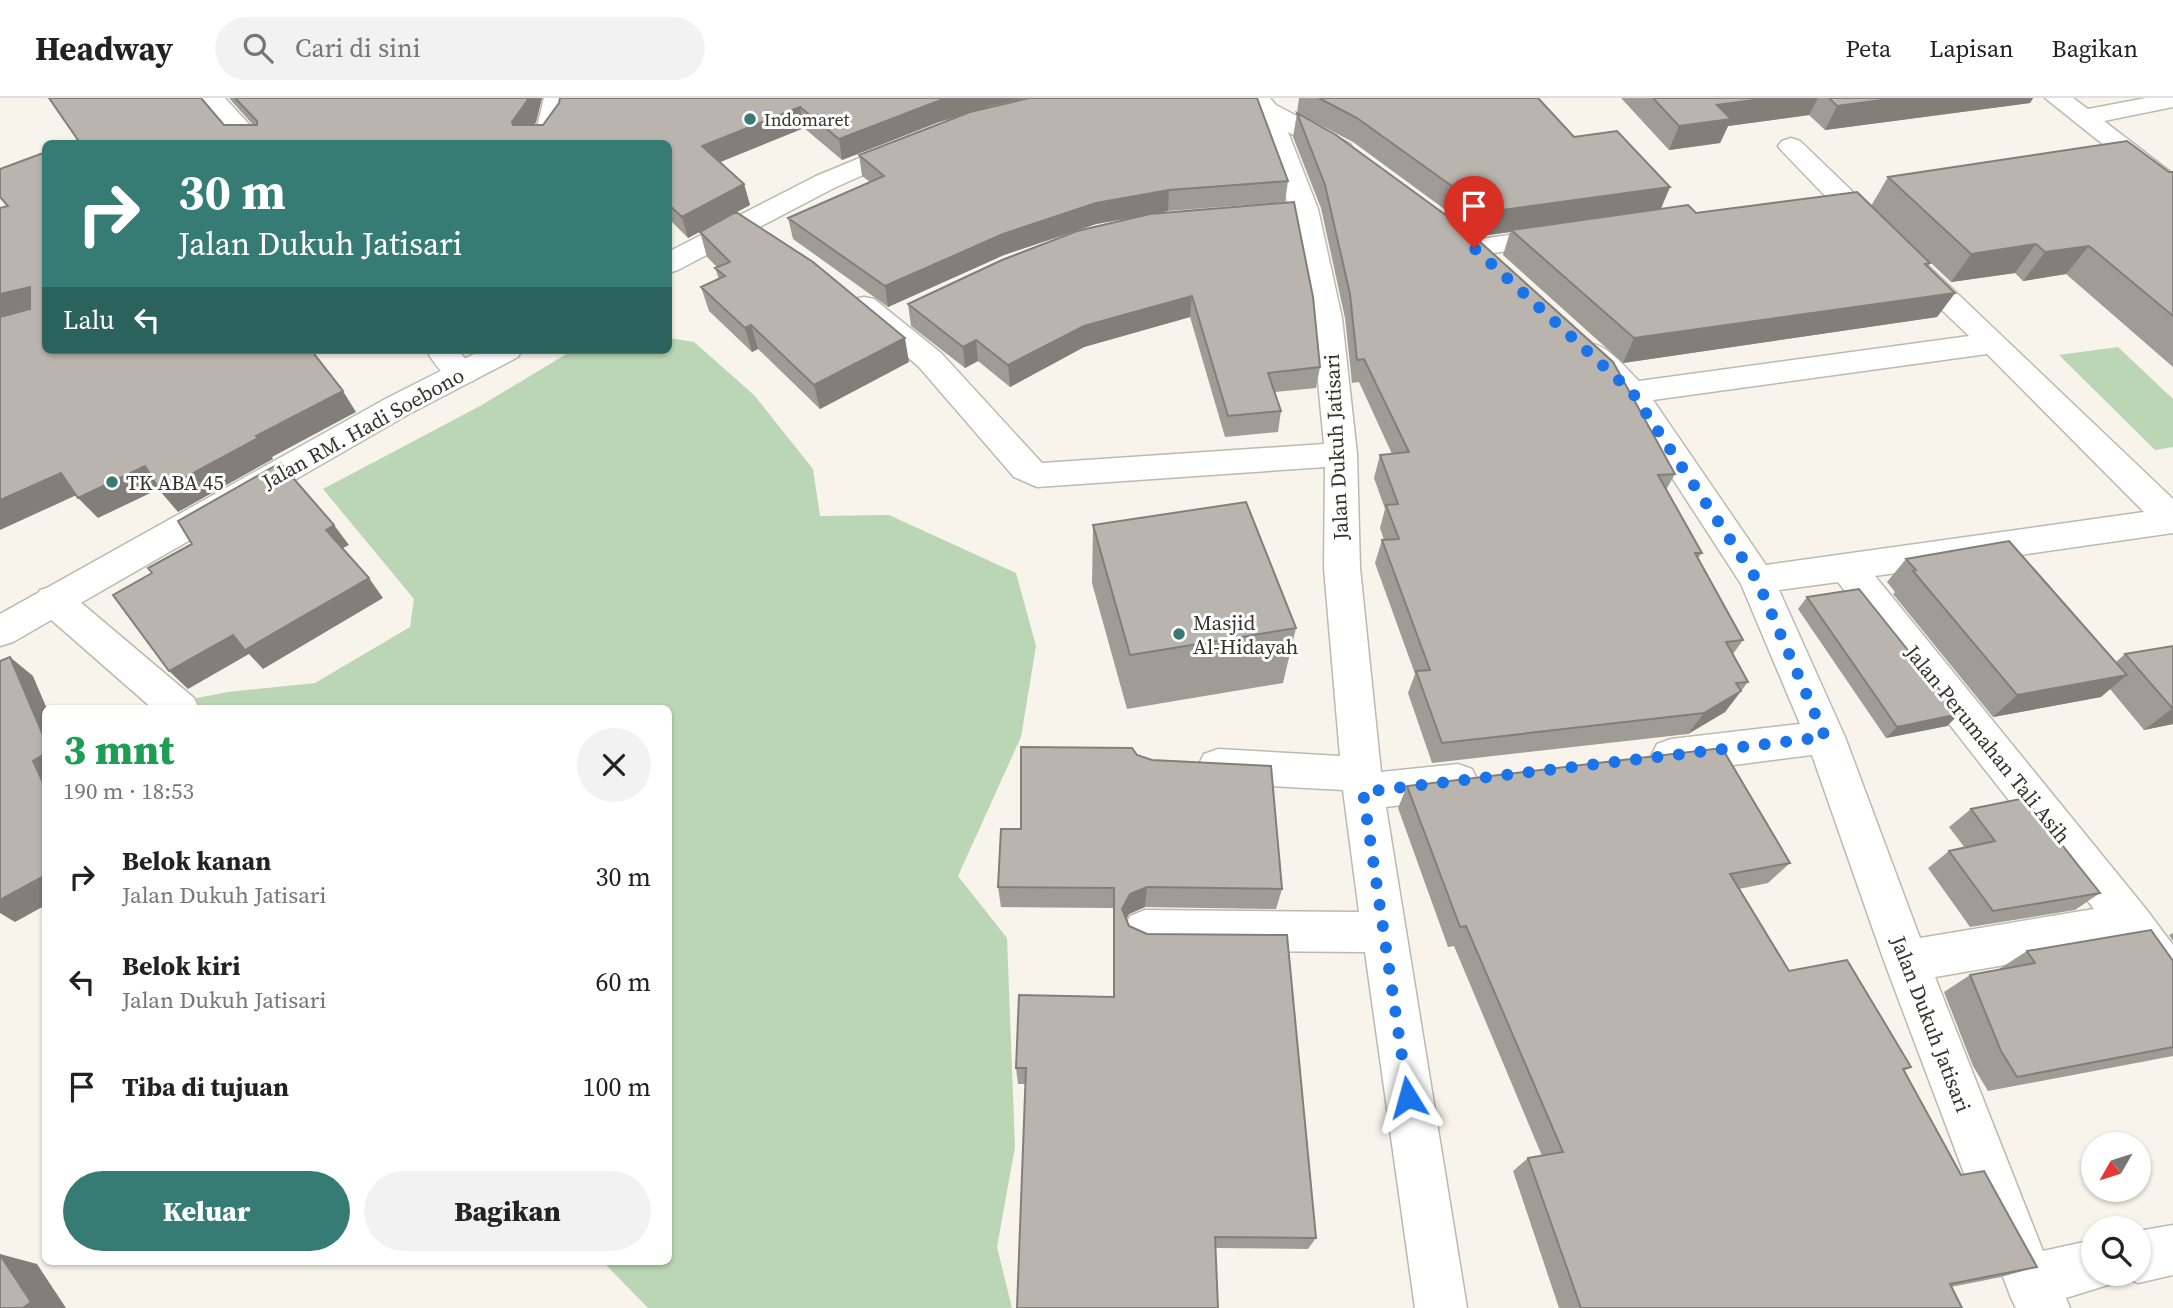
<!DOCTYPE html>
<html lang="id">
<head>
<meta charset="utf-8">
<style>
	:root { --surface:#fff; --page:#f2f2f2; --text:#222; --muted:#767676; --line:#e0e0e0; --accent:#367c74 }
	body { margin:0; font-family:"Source Serif 4",serif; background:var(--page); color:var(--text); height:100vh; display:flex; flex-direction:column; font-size:26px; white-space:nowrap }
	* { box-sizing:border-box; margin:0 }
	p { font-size:23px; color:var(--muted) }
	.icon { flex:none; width:38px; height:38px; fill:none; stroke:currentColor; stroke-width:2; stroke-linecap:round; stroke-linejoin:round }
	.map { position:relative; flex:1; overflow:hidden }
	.details { position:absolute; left:42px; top:607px; width:630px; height:560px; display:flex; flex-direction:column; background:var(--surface); border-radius:10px; box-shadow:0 2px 5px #0004 }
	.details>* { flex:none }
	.top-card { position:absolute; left:42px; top:42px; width:630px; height:214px; border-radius:10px; box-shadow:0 2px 5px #0004; background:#367c74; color:#fff; overflow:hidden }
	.needle { width:46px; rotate:231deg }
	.fabs { position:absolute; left:2081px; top:1034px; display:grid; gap:14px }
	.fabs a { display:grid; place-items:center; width:70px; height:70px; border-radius:50%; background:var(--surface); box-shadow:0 2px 5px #0004; font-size:35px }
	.pin { position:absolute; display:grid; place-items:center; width:60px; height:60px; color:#fff; margin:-72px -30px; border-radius:50% 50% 50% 0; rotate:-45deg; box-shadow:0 0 7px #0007 }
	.pin .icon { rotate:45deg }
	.me { position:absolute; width:77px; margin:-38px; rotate:352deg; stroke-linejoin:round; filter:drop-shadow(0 0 5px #0008) }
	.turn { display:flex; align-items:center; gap:24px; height:147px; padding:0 21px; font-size:32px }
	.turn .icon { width:91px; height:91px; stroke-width:2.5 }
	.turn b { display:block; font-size:49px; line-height:60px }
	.then { display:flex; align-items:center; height:66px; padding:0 21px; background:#0003; gap:14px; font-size:26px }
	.round { display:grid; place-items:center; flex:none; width:74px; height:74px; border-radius:37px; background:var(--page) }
	.summary { display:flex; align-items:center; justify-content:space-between; height:119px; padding:0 21px }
	h1 { font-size:42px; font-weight:800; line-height:52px; color:#1e9e55 }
	.primary-button { display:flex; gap:14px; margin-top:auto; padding:14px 21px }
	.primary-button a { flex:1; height:80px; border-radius:42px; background:var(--accent); color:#fff; font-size:28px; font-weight:800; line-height:80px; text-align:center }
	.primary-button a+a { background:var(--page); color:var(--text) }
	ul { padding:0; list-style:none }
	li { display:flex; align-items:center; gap:21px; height:105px; padding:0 21px }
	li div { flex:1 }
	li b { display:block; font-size:26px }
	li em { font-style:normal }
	header { display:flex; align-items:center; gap:42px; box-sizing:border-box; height:98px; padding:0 35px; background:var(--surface); border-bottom:2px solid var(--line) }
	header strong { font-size:33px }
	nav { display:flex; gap:38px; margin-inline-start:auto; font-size:24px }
	.search { width:490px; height:63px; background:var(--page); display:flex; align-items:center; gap:18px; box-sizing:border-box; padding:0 24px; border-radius:38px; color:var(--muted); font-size:26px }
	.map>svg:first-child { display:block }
	.green { fill:#bad6b4 }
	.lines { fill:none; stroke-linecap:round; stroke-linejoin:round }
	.minor-casing { stroke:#bdb9b1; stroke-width:3 }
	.major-casing { stroke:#bdb9b1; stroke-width:3 }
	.minor { fill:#fff; fill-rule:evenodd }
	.major { fill:#fff; fill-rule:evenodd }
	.wall { fill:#9f9c96 }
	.shaded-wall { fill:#827f7a }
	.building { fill:#b9b5ae; stroke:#827f7a; stroke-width:2 }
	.route { stroke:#1a73e8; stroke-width:12; stroke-dasharray:0 21.6 }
	.poi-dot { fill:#367c74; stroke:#fff; stroke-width:2.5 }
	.labels { text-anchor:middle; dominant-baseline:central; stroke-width:6; stroke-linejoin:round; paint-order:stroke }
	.far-poi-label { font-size:18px; fill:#353330; stroke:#fff; text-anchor:start }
	.street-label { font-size:21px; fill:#353330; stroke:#fff }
	.poi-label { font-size:21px; fill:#353330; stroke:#fff; text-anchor:start }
</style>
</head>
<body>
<header>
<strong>Headway</strong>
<div class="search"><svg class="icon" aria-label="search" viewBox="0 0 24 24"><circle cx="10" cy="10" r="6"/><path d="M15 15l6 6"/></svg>Cari di sini</div>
<nav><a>Peta</a><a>Lapisan</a><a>Bagikan</a></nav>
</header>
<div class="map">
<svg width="2173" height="1210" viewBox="0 0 2173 1210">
	<rect width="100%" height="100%" fill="#f8f4ec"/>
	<path class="green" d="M669,240L694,244L754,297L813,371L820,418L889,417L1016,475L1036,548L1021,639L958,778L1007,840L1015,1049L997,1149L1012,1210H648L603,1164H668V611H170L181,603L228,594L315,585L410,529L414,501L323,391L480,308L573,252H668Z
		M2118,249L2173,301V349L2155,352L2059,257Z"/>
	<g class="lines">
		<defs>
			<path id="minor" d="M199,0H225L267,46H239Z
				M544,0H568L564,25L549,46H523L538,25Z
				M1249,0H1270L1276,7L1350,46L1354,52L1350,58C1329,63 1306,43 1288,34L1318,111L1342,220L1357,356L1360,470L1381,674L1458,666L1472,671L1478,683L1472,695L1458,700L1386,709L1467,1210H1415L1365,854L1145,852L1130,846L1123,832L1130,818L1145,812L1359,814L1343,692L1218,685L1204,680L1198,668L1204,656L1218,651L1340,658L1324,470L1325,369L1037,389L1014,379L919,269L849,208L854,201L864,199L874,201L941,255L1042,365L1324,346L1312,220L1290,111L1255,14L1247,3Z
				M2045,0H2073L2088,11L2146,0H2173V9L2104,23L2173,76V97L2164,95Z
				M1791,40L1800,43L1851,92L1855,98L1851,104L1841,106L1831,104L1782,53L1778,48L1782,43Z
				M1557,130L1567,132L1571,138L1567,144L1474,158L1464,156L1460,150L1464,144L1474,142Z
				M1911,158L1921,161L2173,401V435L1875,478L2146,811L2173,847V905L2157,899L2121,847L1935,879L2043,1153L2093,1142V1176H2115L2111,1186L2066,1200L2070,1210H2016L2011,1200L1884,863L1812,657L1671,675L1657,670L1651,658L1657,646L1671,641L1800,626L1741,486L1621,301L1573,253L1577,246C1603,239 1621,266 1639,283L1969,238L1901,173L1897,167L1901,161ZM1987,256L2144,414L1766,467L1653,302ZM1838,484L2094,811L1920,840L1845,639L1779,492Z
				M426,252H458L478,276L473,283C450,290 437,270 426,252Z
				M53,488L66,492L194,600L199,611H153L40,512L35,502L40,492Z
				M2173,1127V1177L2138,1185L2120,1177L2138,1176V1133Z"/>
			<path id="major" d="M908,40L917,43L921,48L917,53L834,90L678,172L668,175V154L816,78Z
				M482,252H522L518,259L409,316L13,544L0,548V516L387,300Z"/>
		</defs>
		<use href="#minor" class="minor-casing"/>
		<use href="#major" class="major-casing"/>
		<use href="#minor" class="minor"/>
		<use href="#major" class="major"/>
	</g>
	<path class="wall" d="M229,0H542L536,24L534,27H543L559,5L987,9L977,12L1288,83L1285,104L1168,113L1155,116L1320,269L1316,290L1275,294L1281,313L1278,334L1225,339L1190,219L1084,249L1010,289L978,263L965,270L911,228L908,206L1142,118L1096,126L1004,157L888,209L793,141L788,120L870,84L862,78L859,57L964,16L939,24L842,62L804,30L720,64L744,86L750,107L688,140L668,120V46L224,27H253Z
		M1299,0H1538L1574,39L1670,89L1660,111L1696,115L1930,165L1928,169L1955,195L1937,219L1623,265L1503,157L1510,134L1481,138L1353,44L1297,15Z
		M1621,0H2033L2030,5L1825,32L1809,17L1728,28L1720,45L1669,52Z
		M1297,15L1675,376L1666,392L1702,455L1698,460L1743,542L1733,556L1748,584L1725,614L1688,636L1432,665L1408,595L1415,576L1375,465L1382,442H1384L1380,430L1385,411L1374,380L1380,357L1392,356L1359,284L1352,285L1345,220L1321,110L1293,39Z
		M2173,74V269L2066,176L2023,183L2015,175L1951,184L1871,108L1888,79Z
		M700,134L909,264L820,311L758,251L752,254L709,213L701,189L719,181L715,170L717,169L707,159Z
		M1093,427L1296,530L1283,585L1127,611L1092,485Z
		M1906,461L2116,564L2125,556L2173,548V626L2144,632L2110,591L2101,599L1993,619L1893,496L1895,494L1887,484Z
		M1807,499L1959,616L1947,628L1886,640L1798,511Z
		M1137,657L1282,791L1276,811L1145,809L1129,816L1126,821L1129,828L1316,1140L1308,1151L1215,1150L1025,986H1018L1016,970L1113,899V810L1001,809L998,789L1021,731Z
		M1407,688L1790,765L1768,785L1739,791L1789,873L1911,969L1904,973L1961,1077L2037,1169L2001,1179L1951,1189L1962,1210H1559L1513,1073L1528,1060L1542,1058L1454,848L1448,849L1398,710Z
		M1971,711L2100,795L2075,812L1970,829L1928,770L1949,753L1965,750L1949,729Z
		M2173,835V843L2169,837Z
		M2027,853L2173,863V958L1988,993L1973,968L1944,894L1970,877L2000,871H1999Z"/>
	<path class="shaded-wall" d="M528,0H542L536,24L521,44L513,27L512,24Z
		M946,0H1026L987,9L939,24L842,62L839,41Z
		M1768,0H1818L1809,17L1728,28L1720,45L1669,52L1679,28L1717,7Z
		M1896,0H2033L2030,5L1825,32L1837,8Z
		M800,9L804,30L708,69L702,48Z
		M744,86L750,107L688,140L682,119Z
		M1670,89L1660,113L1511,132L1510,134L1481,138L1488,114Z
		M1169,92L1168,113L1096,126L1004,157L888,209L885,188L1003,136L1096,105Z
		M2036,146L2015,175L1951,184L1971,156Z
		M2089,148L2066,176L2023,183L2045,154Z
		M30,189L46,207L0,222V196Z
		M1955,195L1937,219L1623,265L1634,240Z
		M1192,198L1190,219L1084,249L1010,289L1008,267L1084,228Z
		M751,227L758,251L752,254L745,230Z
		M905,240L909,264L820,311L814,287Z
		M976,242L978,263L965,270L963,249Z
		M343,293L356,314L272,359L273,361L178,414L160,393L256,338Z
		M145,368L163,389L98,420L78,400Z
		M61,375L81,395L0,432V402Z
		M334,427L349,447L341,451L326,432Z
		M369,480L383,500L263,571L249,556L188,591L169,573L233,537Z
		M10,559L33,578L47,611H46V644Z
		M2127,577L2101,599L1993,619L2017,597Z
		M1741,593L1725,614L1688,636L1704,615Z
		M2173,610V626L2144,632Z
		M1959,616L1947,628L1886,640L1897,629Z
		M46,655V691L33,663Z
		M46,777V807L15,824L0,815V802Z
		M1147,789L1145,809L1129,816L1121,831L1122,811L1130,796Z
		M0,1156L37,1166L66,1210H23Z"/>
	<path class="building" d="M49,0H201L224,27H257V23L235,0H528L527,3L512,24L513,27H543L559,5L560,0H946L839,41L800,9L702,48L744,86L682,119L668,106V46H69L78,42Z
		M1029,0H1257L1288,83L1169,92L1096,105L1003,136L885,188L788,120L884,78L859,57L970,14Z
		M1319,0H1538L1574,39L1617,33L1670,89L1488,114L1357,20Z
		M1653,0H1768L1717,7L1731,21L1679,28Z
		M1829,0H1896L1837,8Z
		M1297,15L1336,37L1469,134L1613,264L1675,376L1658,377L1702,455H1695L1743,542L1726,544L1748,584L1736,585L1741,593L1704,615L1442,645L1416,573L1430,572L1382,442L1399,441L1386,407L1398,406L1380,357L1409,354L1364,261L1357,262L1350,196L1325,87Z
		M2127,43L2169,74H2173V218L2089,148L2045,154L2036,146L1971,156L1888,79Z
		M46,54V252H311L343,293L256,338L258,340L160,393L145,368L78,400L61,375L0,402V219L30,211V189L0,196V110L8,108L0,99V71Z
		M1857,94L1930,165L1925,166L1955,195L1634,240L1511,132L1688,107L1696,115Z
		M1294,104L1313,199L1320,269L1268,275L1281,313L1228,318L1192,198L1084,228L1008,267L976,242L963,249L908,206L1002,162L1077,133L1150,116Z
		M736,114L813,164L905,240L814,287L751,227L745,230L701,189L725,178L715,170L730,164L700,134Z
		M280,365L334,427L326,432L369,480L245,552L233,537L169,573L113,497L152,475L148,470L192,446L178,423Z
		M1246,404L1296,530L1130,557L1093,427Z
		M2009,443L2127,577L2017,597L1913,473L1916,472L1906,461Z
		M1859,491L1959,616L1897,629L1807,499Z
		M2173,548V611L2125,556Z
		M10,559L46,644V655L33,663L46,691V777L0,802V563Z
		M1021,649L1132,650L1137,657L1152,662L1271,668L1282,791L1147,789L1130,796L1122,811L1129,828L1147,836L1287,837L1316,1140L1215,1139L1218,1210H1017L1026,970H1016L1019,897L1114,899V790L998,789L1001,731H1021Z
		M1722,650L1790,765L1730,776L1789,873L1847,862L1911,969L1903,971L1961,1077L1984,1073L2037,1169L1950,1186L1962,1210H1581L1528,1060L1563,1054L1466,828L1460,829L1407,688Z
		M2025,700L2100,795L1993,813L1949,753L1995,743L1971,711Z
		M2151,832L2173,863V949L2017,979L2001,953L1970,877L2035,865L2027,853Z
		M0,1157L31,1204L23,1210H0Z"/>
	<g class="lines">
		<path class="route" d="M1408,999L1363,694L1825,639L1757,482L1632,294L1474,150"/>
	</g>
	<g class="poi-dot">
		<circle cx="750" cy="21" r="7"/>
		<circle cx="112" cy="384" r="7"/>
		<circle cx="1179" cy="536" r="7"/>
	</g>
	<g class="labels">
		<g class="far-poi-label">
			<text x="764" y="21">Indomaret</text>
		</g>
		<g class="street-label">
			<text transform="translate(363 330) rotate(-29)">Jalan RM. Hadi Soebono</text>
			<text transform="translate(1336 349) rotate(-93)">Jalan Dukuh Jatisari</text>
			<text transform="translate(1988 646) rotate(51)">Jalan Perumahan Tali Asih</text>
			<text transform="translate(1931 926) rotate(69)">Jalan Dukuh Jatisari</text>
		</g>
		<g class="poi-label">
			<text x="126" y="384">TK ABA 45</text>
			<text x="1193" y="524">Masjid<tspan x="1193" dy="24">Al-Hidayah</tspan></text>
		</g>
	</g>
</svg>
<div class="fabs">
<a><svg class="needle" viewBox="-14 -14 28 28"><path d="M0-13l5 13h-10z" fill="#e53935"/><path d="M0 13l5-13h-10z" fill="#767676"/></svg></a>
<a><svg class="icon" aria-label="search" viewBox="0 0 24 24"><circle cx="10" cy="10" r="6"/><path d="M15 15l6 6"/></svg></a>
</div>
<div class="pin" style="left:1474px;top:150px;background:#d93025"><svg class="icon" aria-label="arrive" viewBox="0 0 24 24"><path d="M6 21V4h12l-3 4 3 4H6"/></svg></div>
<svg class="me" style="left:1408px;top:999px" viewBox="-20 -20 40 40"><path d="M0-17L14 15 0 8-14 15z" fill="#1a73e8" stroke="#fff" stroke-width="4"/></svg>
<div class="top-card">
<div class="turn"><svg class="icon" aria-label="right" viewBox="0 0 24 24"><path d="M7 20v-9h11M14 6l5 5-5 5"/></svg><div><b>30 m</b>Jalan Dukuh Jatisari</div></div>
<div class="then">Lalu<svg class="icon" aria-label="left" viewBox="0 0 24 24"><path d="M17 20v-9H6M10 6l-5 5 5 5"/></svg></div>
</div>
<section class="details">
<div class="summary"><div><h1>3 mnt</h1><p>190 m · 18:53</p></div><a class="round"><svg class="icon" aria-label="close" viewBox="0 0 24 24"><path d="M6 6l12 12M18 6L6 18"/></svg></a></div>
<ul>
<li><svg class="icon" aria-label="right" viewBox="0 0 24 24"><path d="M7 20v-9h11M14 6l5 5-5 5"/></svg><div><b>Belok kanan</b><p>Jalan Dukuh Jatisari</p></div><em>30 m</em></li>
<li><svg class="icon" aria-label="left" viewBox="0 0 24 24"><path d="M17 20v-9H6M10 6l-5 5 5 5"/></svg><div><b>Belok kiri</b><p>Jalan Dukuh Jatisari</p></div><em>60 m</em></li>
<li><svg class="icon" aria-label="arrive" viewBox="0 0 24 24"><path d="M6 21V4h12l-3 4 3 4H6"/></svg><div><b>Tiba di tujuan</b></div><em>100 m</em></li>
</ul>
<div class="primary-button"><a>Keluar</a><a>Bagikan</a></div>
</section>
</div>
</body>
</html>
